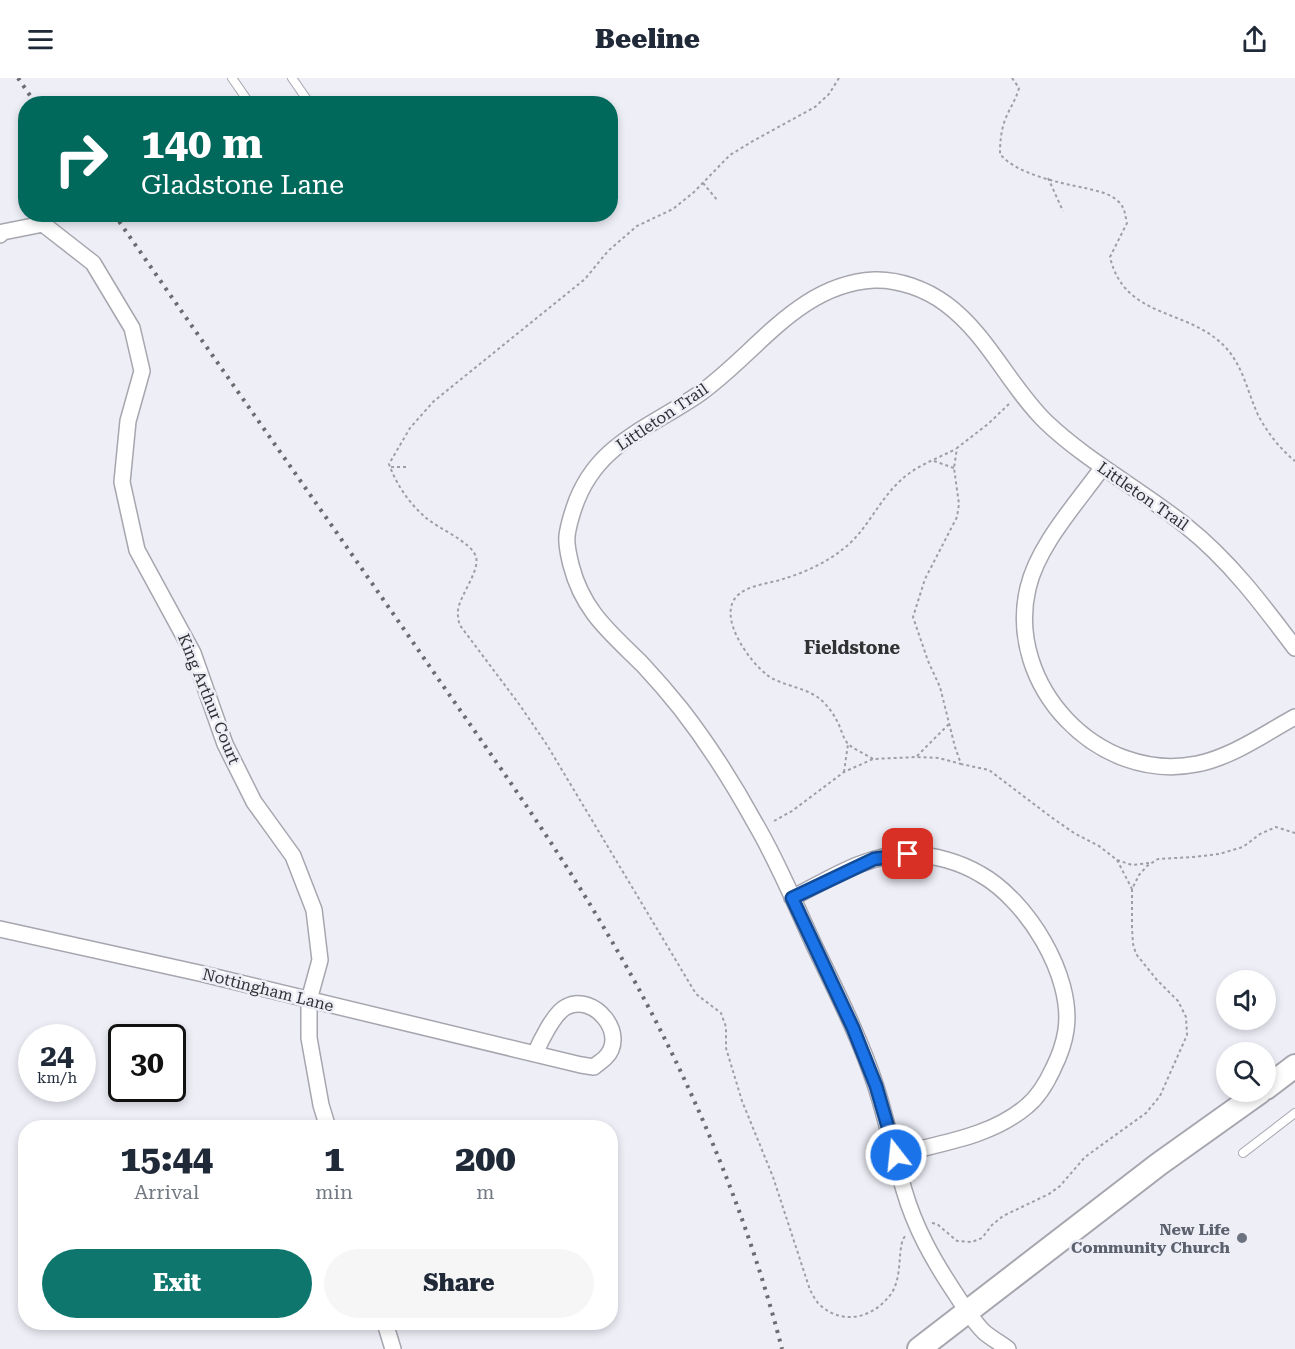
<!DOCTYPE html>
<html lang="en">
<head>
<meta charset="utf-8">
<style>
	:root { --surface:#fff; --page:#f6f6f7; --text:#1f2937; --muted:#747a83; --accent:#0f766e }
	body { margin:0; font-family:"Roboto Serif",serif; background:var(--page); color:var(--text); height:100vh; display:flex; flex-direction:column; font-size:22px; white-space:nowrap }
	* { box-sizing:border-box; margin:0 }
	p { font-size:20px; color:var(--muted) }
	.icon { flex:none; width:33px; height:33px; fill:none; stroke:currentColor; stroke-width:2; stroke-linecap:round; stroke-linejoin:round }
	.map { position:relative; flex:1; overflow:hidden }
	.panel { position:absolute; left:18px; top:1042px; width:600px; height:210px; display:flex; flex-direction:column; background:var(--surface); border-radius:24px; box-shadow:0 3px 9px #0003 }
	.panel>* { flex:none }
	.top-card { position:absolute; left:18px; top:18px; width:600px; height:126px; border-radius:24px; box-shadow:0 3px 9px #0003; background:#00695c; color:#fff; overflow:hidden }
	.fabs { position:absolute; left:1216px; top:892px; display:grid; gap:12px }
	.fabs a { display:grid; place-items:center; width:60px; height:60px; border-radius:50%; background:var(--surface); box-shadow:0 3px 9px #0003; font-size:30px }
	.speed { position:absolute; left:18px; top:946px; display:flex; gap:12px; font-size:30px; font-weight:700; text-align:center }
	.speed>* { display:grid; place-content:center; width:78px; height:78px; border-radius:50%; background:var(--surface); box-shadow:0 3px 9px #0003; line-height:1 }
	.speed small { font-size:15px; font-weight:400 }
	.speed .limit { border:3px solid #111; border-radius:9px; background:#fff; color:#111 }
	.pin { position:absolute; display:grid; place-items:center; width:51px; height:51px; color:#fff; margin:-26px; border-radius:12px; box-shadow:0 3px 9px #0006 }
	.me { position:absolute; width:66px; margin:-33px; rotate:344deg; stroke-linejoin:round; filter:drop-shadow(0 0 4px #0008) }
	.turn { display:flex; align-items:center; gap:21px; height:126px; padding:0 24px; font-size:27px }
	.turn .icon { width:78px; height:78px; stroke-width:2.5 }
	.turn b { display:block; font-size:42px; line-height:51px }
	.eta { display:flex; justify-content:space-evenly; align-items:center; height:102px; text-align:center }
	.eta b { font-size:36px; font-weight:800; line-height:42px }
	.action { display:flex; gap:12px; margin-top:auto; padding:12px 24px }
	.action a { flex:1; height:69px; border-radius:36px; background:var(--accent); color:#fff; font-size:24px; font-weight:800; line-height:69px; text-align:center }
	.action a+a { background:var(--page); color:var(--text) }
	header { display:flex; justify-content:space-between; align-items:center; height:78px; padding:0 24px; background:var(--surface); font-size:27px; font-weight:800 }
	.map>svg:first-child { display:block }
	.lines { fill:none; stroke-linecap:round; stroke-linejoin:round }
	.service-casing { stroke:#a7a6af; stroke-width:10 }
	.minor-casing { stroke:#a7a6af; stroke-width:18 }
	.secondary-casing { stroke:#a7a6af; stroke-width:26 }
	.path { stroke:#9e9ea5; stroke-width:2; stroke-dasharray:3 3; stroke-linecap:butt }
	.service { stroke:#fff; stroke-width:8 }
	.minor { stroke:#fff; stroke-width:15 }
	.secondary { stroke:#fff; stroke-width:22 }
	.rail { stroke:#6b6b70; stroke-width:4; stroke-dasharray:3 6; stroke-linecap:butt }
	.route-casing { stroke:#114b97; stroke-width:15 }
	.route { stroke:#1a73e8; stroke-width:10 }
	.worship-dot { fill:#6b7280; stroke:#eeeef7; stroke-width:2 }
	.labels { text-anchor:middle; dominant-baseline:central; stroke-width:5; stroke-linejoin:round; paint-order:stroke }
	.street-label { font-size:16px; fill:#313134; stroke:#eeeef7 }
	.worship-label { font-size:16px; font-weight:bold; fill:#5b616d; stroke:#eeeef7; text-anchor:end }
	.neighbourhood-label { font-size:18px; font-weight:bold; fill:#313134; stroke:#eeeef7 }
</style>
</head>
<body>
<header><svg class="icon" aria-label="menu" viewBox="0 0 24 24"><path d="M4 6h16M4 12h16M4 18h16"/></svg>Beeline<svg class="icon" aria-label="share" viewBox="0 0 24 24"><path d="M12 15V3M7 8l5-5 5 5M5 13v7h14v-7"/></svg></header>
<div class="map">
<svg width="1295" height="1271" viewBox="0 0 1295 1271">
	<rect width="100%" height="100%" fill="#eeeef7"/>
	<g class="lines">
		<defs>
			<path id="service" d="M232,0L250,26
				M292,0L310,26
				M1243,1075L1295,1035"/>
			<path id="minor" d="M0,157L3,154L43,146L93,185L132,250L142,293L128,343L122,404L137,472L193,575L225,666L254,724L293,778L314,832L320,882L309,922V960L321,1027L328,1050
				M1102,390C1077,425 1038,467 1028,510C1005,607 1098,706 1197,686C1232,679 1264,656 1295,639
				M792,820C829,801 868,775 911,776C934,777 960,784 980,796C1027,822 1074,898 1066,952C1064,966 1059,979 1053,991C1047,1004 1038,1019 1027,1028C991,1059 940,1065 896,1077
				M0,851L199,895L581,987L594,989C597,986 602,983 605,980C629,957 594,914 566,929C554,935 540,964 535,976
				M385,1245L393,1271
				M1008,1271C1000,1265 991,1260 984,1254C973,1243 964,1229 955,1215C933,1182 915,1150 904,1112C894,1078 887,1043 876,1009C860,960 836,913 814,867C795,826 778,784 755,745C733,705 709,667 681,631C669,616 656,601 643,587C611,555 583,534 571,487C569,478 566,468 567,458C568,449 571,439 574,430C595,366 648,351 699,316C756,276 798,206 874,202C898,201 926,211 946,226C988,257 1009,308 1046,344C1088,384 1140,411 1186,448C1229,482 1262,526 1295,570"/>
			<path id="secondary" d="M1266,1010L1295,988
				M919,1271L1159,1086L1260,1014"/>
		</defs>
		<use href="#service" class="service-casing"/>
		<use href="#minor" class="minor-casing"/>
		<use href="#secondary" class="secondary-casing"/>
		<path class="path" d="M839,0L829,16L815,29L753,63L730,77L694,114L673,131L637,148L608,173L585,201L434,323L410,350L389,386C396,406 409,425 425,439C437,450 472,464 476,479C480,493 460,517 458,532C457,536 459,541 459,546L519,626L547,667L696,916L721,935L726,949V970L742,1023L773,1099L810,1212C813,1217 816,1224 821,1228C845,1248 874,1239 891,1216C904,1197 896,1167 906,1157
			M1012,0L1019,10C1016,22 1009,31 1005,42C1001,53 1000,64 1000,76C1016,96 1060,105 1085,110C1097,113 1110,115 1119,124C1125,130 1125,137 1127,145L1110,179C1125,243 1190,229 1227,271C1243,289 1248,315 1258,337C1267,354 1280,371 1295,383
			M1048,100L1063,133
			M703,105L718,123
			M1009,326L988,346L957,370L954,390L959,426L957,439L925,501L913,539L928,583L940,609L955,669L961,686L989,692L1051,739L1074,755L1099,768L1117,782L1132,787L1149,785
			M934,383L954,390
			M391,389H406
			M917,678L949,646
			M873,681C865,676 856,672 849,667C843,661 841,650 837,643C833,635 827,627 820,621C805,609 782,608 767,597C749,583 718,540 736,519C748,506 770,506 786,500C806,494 827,484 843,471C866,454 877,425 898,405C913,389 936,381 956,371
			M844,694L848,666
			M774,743L792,733L844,694L873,681L917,679L939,680L961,686
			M1117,782L1132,811
			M932,1145L937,1146L957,1163L972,1164L982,1160L992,1147L1003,1138L1049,1116L1060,1108L1085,1079L1146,1035L1160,1018L1187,957L1186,939L1178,923L1157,902L1136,876L1133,866L1132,850V811L1139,797L1147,788L1158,781L1193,779L1219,776L1243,769L1260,756L1276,749L1295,755"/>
		<use href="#service" class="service"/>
		<use href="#minor" class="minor"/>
		<use href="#secondary" class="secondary"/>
		<path class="rail" d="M18,0L36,26
			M114,136C215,282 318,427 419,573C483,666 550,757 607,855C683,983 745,1127 782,1271"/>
	</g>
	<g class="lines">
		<defs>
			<path id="route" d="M896,1077L876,1008L853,950L792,820L874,781L908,776"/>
		</defs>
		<use href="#route" class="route-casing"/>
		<use href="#route" class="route"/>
	</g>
	<circle class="worship-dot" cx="1242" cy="1160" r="6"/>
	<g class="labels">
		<g class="street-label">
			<text transform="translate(662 339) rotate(-34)">Littleton Trail</text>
			<text transform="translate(1143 418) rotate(35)">Littleton Trail</text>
			<text transform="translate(209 621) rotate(68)">King Arthur Court</text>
			<text transform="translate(268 912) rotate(14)">Nottingham Lane</text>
		</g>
		<g class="worship-label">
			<text x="1230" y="1151">New Life<tspan x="1230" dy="18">Community Church</tspan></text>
		</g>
		<g class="neighbourhood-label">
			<text x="852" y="569">Fieldstone</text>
		</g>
	</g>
</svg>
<div class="fabs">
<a><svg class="icon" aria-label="sound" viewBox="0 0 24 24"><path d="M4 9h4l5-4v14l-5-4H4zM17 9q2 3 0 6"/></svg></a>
<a><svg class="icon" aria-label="search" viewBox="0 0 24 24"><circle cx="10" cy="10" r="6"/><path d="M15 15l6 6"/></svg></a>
</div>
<div class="speed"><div>24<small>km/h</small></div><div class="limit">30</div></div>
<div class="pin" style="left:908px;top:776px;background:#d93025"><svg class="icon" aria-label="arrive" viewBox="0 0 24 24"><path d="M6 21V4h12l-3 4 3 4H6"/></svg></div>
<svg class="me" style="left:896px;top:1077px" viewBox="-20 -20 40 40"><circle r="17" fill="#1a73e8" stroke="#fff" stroke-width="3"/><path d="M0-11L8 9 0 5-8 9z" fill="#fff"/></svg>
<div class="top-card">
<div class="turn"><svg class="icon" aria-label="right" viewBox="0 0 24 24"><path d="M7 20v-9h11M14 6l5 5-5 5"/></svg><div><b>140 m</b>Gladstone Lane</div></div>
</div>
<section class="panel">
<div class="eta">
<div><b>15:44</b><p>Arrival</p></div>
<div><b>1</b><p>min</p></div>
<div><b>200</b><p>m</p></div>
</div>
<div class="action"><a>Exit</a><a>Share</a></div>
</section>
</div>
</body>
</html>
